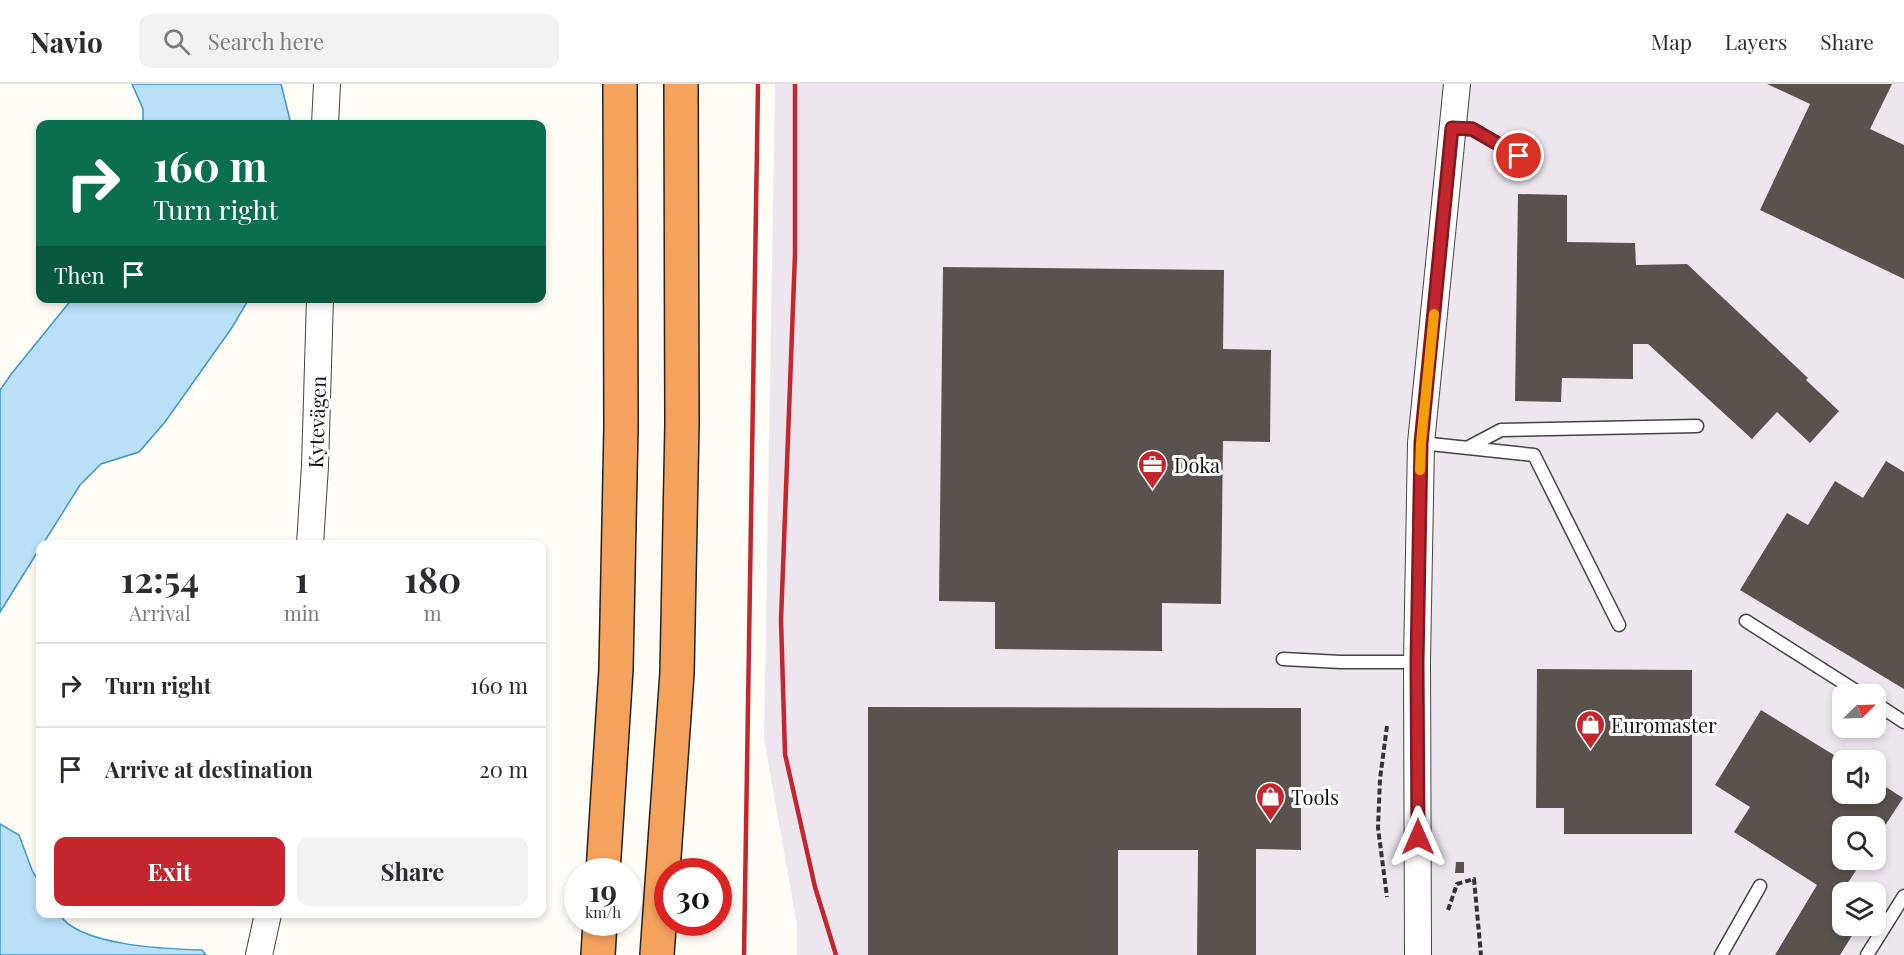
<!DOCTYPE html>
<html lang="en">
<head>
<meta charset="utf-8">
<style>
	:root { --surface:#fff; --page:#f2f2f3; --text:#2b2b33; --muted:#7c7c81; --line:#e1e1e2; --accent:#c4262e }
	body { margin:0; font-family:"Playfair Display",serif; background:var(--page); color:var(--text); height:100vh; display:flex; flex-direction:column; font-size:22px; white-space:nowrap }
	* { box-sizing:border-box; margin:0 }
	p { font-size:20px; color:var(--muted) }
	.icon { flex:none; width:33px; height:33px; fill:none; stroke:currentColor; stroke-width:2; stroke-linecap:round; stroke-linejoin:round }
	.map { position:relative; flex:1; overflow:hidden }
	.drawer { position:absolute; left:36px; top:456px; width:510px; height:378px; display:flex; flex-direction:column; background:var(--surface); border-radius:12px; box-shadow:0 3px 9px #0003 }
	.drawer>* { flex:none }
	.top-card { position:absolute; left:36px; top:36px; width:510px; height:183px; border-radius:12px; box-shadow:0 3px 9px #0003; background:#0b6e4f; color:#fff; overflow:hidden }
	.needle { width:39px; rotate:67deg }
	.tools { position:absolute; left:1832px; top:600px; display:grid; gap:12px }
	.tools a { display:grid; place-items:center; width:54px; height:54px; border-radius:12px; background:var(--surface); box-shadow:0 3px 9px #0003; font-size:30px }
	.speed { position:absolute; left:564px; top:774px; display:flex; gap:12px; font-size:30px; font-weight:700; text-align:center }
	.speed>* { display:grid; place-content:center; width:78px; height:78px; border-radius:50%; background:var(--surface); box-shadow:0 3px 9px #0003; line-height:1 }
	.speed small { font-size:15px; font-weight:400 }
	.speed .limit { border:9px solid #d22; background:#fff; color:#111 }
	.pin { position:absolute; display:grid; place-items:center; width:51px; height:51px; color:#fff; margin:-26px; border:3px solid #fff; border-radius:50%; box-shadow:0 2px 6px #0007 }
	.me { position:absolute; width:66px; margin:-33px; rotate:0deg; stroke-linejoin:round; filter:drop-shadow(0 0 4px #0008) }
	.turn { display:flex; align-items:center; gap:21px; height:126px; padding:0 18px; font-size:27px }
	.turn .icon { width:78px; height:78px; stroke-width:2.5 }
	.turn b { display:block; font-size:42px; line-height:51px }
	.then { display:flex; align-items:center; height:57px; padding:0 18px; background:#0003; gap:12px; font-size:22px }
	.eta { display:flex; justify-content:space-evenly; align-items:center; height:102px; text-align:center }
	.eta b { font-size:36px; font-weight:700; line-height:42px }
	.cta { display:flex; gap:12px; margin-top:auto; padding:12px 18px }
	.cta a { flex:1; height:69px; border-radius:12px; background:var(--accent); color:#fff; font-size:24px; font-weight:700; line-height:69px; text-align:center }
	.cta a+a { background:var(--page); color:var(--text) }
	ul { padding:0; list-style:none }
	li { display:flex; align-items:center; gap:18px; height:84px; padding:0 18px; border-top:2px solid var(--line) }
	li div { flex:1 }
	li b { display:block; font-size:22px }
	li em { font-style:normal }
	header { display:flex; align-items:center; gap:36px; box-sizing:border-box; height:84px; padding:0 30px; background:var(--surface); border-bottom:2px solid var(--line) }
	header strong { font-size:28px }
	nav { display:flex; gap:33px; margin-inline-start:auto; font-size:21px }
	.search { width:420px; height:54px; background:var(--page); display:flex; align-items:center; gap:15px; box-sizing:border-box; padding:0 21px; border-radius:12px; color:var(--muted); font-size:22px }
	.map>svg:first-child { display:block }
	.industrial { fill:#eee6ef; fill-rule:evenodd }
	.water { fill:#b9e0f7; stroke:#3f96cf; stroke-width:1.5 }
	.building { fill:#5a524d }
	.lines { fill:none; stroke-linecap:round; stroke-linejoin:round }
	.service-casing { stroke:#444; stroke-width:15 }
	.minor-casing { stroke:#444; stroke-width:28 }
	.motorway-casing { stroke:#222; stroke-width:36 }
	.path { stroke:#333; stroke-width:4; stroke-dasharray:6 3; stroke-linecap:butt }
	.service { stroke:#fff; stroke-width:12 }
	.minor { stroke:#fff; stroke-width:26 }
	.motorway { stroke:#f5a25d; stroke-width:33 }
	.rail { stroke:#c4262e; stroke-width:4.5 }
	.route-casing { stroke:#7f191e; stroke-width:15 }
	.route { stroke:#c4262e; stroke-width:10 }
	.slow { stroke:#f59e0b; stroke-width:10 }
	.labels { text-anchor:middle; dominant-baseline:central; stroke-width:6; stroke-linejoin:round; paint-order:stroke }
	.street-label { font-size:20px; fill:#111; stroke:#fff }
	.poi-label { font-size:20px; fill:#111; stroke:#fff; text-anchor:start }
</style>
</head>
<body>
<header>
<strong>Navio</strong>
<div class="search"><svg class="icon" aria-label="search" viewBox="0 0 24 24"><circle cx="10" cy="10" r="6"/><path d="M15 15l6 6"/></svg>Search here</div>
<nav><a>Map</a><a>Layers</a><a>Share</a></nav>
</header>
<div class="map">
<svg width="1904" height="871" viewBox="0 0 1904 871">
	<rect width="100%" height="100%" fill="#fffdf5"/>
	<path class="industrial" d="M775,0H1904V871H797V841L764,655ZM1842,610H1875V644H1842ZM1842,676H1875V710H1842ZM1842,742H1875V776H1842ZM1842,808H1875V842H1842Z"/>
	<path class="water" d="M132,0H281L291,40H143V25Z
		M72,215H249L231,245L165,338L139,368L101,380L80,401L43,460H40V464L0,528V306L12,289Z
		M0,740L19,751L32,786L40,800V830H59C79,862 166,865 202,866L206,871H0Z"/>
	<path class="building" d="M1767,0H1892L1870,45L1904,61V195L1760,126L1810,20Z
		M1518,110L1567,111V158L1635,159L1636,181L1687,180L1808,294L1806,296L1839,327L1810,359L1777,328L1752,355L1648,260H1633V295L1562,294L1561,318L1515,317Z
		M943,183L1224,186L1223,265L1271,266L1270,358L1223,357L1221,520L1162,519V567L995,565V518L939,517Z
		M1886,377L1904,388V605L1740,506L1787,429L1808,441L1835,397L1863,414Z
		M1537,585L1692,586V750H1564V724H1536Z
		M868,623L1301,624V766L1256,765V871H1197L1198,766H1118V871H868Z
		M1761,626L1842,676V710H1875V696L1903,714L1875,757V742H1842V776H1863L1839,812L1842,815V842H1858L1840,871H1775L1817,801L1734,748L1750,723L1715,701Z
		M1456,778H1464V789H1455Z"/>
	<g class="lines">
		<defs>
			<path id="service" d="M1453,44L1472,45L1519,72
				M1421,359L1534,371L1619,541
				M1467,364L1501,346L1697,342
				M1746,537L1861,610
				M1283,575L1341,578H1417
				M1875,619L1904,638
				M1721,871L1760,802
				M1867,871L1904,812"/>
			<path id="minor" d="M325,40L327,0
				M310,460L315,382L320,214
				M259,871L268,830
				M1418,871L1417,578L1421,359L1457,0"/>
			<path id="motorway" d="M603,788L616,585L621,343L620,0
				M598,871L600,838
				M657,871L677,589L682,340L681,0"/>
		</defs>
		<use href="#service" class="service-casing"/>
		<use href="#minor" class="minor-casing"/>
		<use href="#motorway" class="motorway-casing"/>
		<path class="path" d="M1387,642L1380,695L1378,744L1387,813
			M1448,826L1457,800L1474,795L1481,871"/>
		<use href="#service" class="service"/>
		<use href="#minor" class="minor"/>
		<use href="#motorway" class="motorway"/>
		<path class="rail" d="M795,0V170L781,536L785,670L815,803L836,871
			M744,871L758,0"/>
	</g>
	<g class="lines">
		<defs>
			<path id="route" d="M1418,753L1417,578L1421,359L1452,44L1472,45L1519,72"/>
		</defs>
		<use href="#route" class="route-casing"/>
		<use href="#route" class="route"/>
		<path class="slow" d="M1420,386L1421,359L1434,230"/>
	</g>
	<defs>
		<symbol id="office-pin" viewBox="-11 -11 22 30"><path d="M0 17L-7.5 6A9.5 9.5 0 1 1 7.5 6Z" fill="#c4262e" stroke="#fff"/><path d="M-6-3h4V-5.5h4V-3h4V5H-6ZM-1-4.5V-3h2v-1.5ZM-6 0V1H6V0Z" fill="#fff"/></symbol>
		<symbol id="shop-pin" viewBox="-11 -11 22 30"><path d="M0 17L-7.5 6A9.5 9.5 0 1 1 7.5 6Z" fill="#c4262e" stroke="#fff"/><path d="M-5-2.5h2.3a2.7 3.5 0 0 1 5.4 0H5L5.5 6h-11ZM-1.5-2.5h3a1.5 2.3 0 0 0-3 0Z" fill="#fff"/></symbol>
	</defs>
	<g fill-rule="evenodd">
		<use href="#office-pin" x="1136" y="364" width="33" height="45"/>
		<use href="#shop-pin" x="1574" y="624" width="33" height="45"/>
		<use href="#shop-pin" x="1254" y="696" width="33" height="45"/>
	</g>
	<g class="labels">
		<g class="street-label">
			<text transform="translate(316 338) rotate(-88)">Kytevägen</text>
		</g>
		<g class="poi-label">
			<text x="1174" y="380">Doka</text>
			<text x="1611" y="640">Euromaster</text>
			<text x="1291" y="712">Tools</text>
		</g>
	</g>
</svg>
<div class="tools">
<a><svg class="needle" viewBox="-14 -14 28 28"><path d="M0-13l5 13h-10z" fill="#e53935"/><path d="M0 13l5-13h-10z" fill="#7c7c81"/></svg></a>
<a><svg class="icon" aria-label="sound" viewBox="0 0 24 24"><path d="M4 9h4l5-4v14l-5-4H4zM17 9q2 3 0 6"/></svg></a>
<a><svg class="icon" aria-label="search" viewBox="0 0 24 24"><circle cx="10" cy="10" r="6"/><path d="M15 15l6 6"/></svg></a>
<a><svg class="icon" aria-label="layers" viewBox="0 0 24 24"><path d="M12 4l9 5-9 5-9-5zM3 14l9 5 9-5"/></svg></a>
</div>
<div class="speed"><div>19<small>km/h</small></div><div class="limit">30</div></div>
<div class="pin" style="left:1519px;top:72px;background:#d93025"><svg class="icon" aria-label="arrive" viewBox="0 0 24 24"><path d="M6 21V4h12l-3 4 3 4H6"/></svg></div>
<svg class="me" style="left:1418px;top:753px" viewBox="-20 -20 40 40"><path d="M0-17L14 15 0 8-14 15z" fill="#c4262e" stroke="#fff" stroke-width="4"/></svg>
<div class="top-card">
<div class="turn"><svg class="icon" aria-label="right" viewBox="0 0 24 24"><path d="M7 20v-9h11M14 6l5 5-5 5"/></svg><div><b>160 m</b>Turn right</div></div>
<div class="then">Then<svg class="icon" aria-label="arrive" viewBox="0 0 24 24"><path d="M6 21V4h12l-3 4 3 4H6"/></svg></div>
</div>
<section class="drawer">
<div class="eta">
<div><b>12:54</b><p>Arrival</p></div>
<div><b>1</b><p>min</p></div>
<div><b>180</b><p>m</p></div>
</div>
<ul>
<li><svg class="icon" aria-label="right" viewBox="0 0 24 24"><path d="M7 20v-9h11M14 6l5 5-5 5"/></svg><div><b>Turn right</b></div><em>160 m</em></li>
<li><svg class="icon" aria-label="arrive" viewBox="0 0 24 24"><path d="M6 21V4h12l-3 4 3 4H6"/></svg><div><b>Arrive at destination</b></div><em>20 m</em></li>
</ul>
<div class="cta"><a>Exit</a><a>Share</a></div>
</section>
</div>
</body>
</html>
